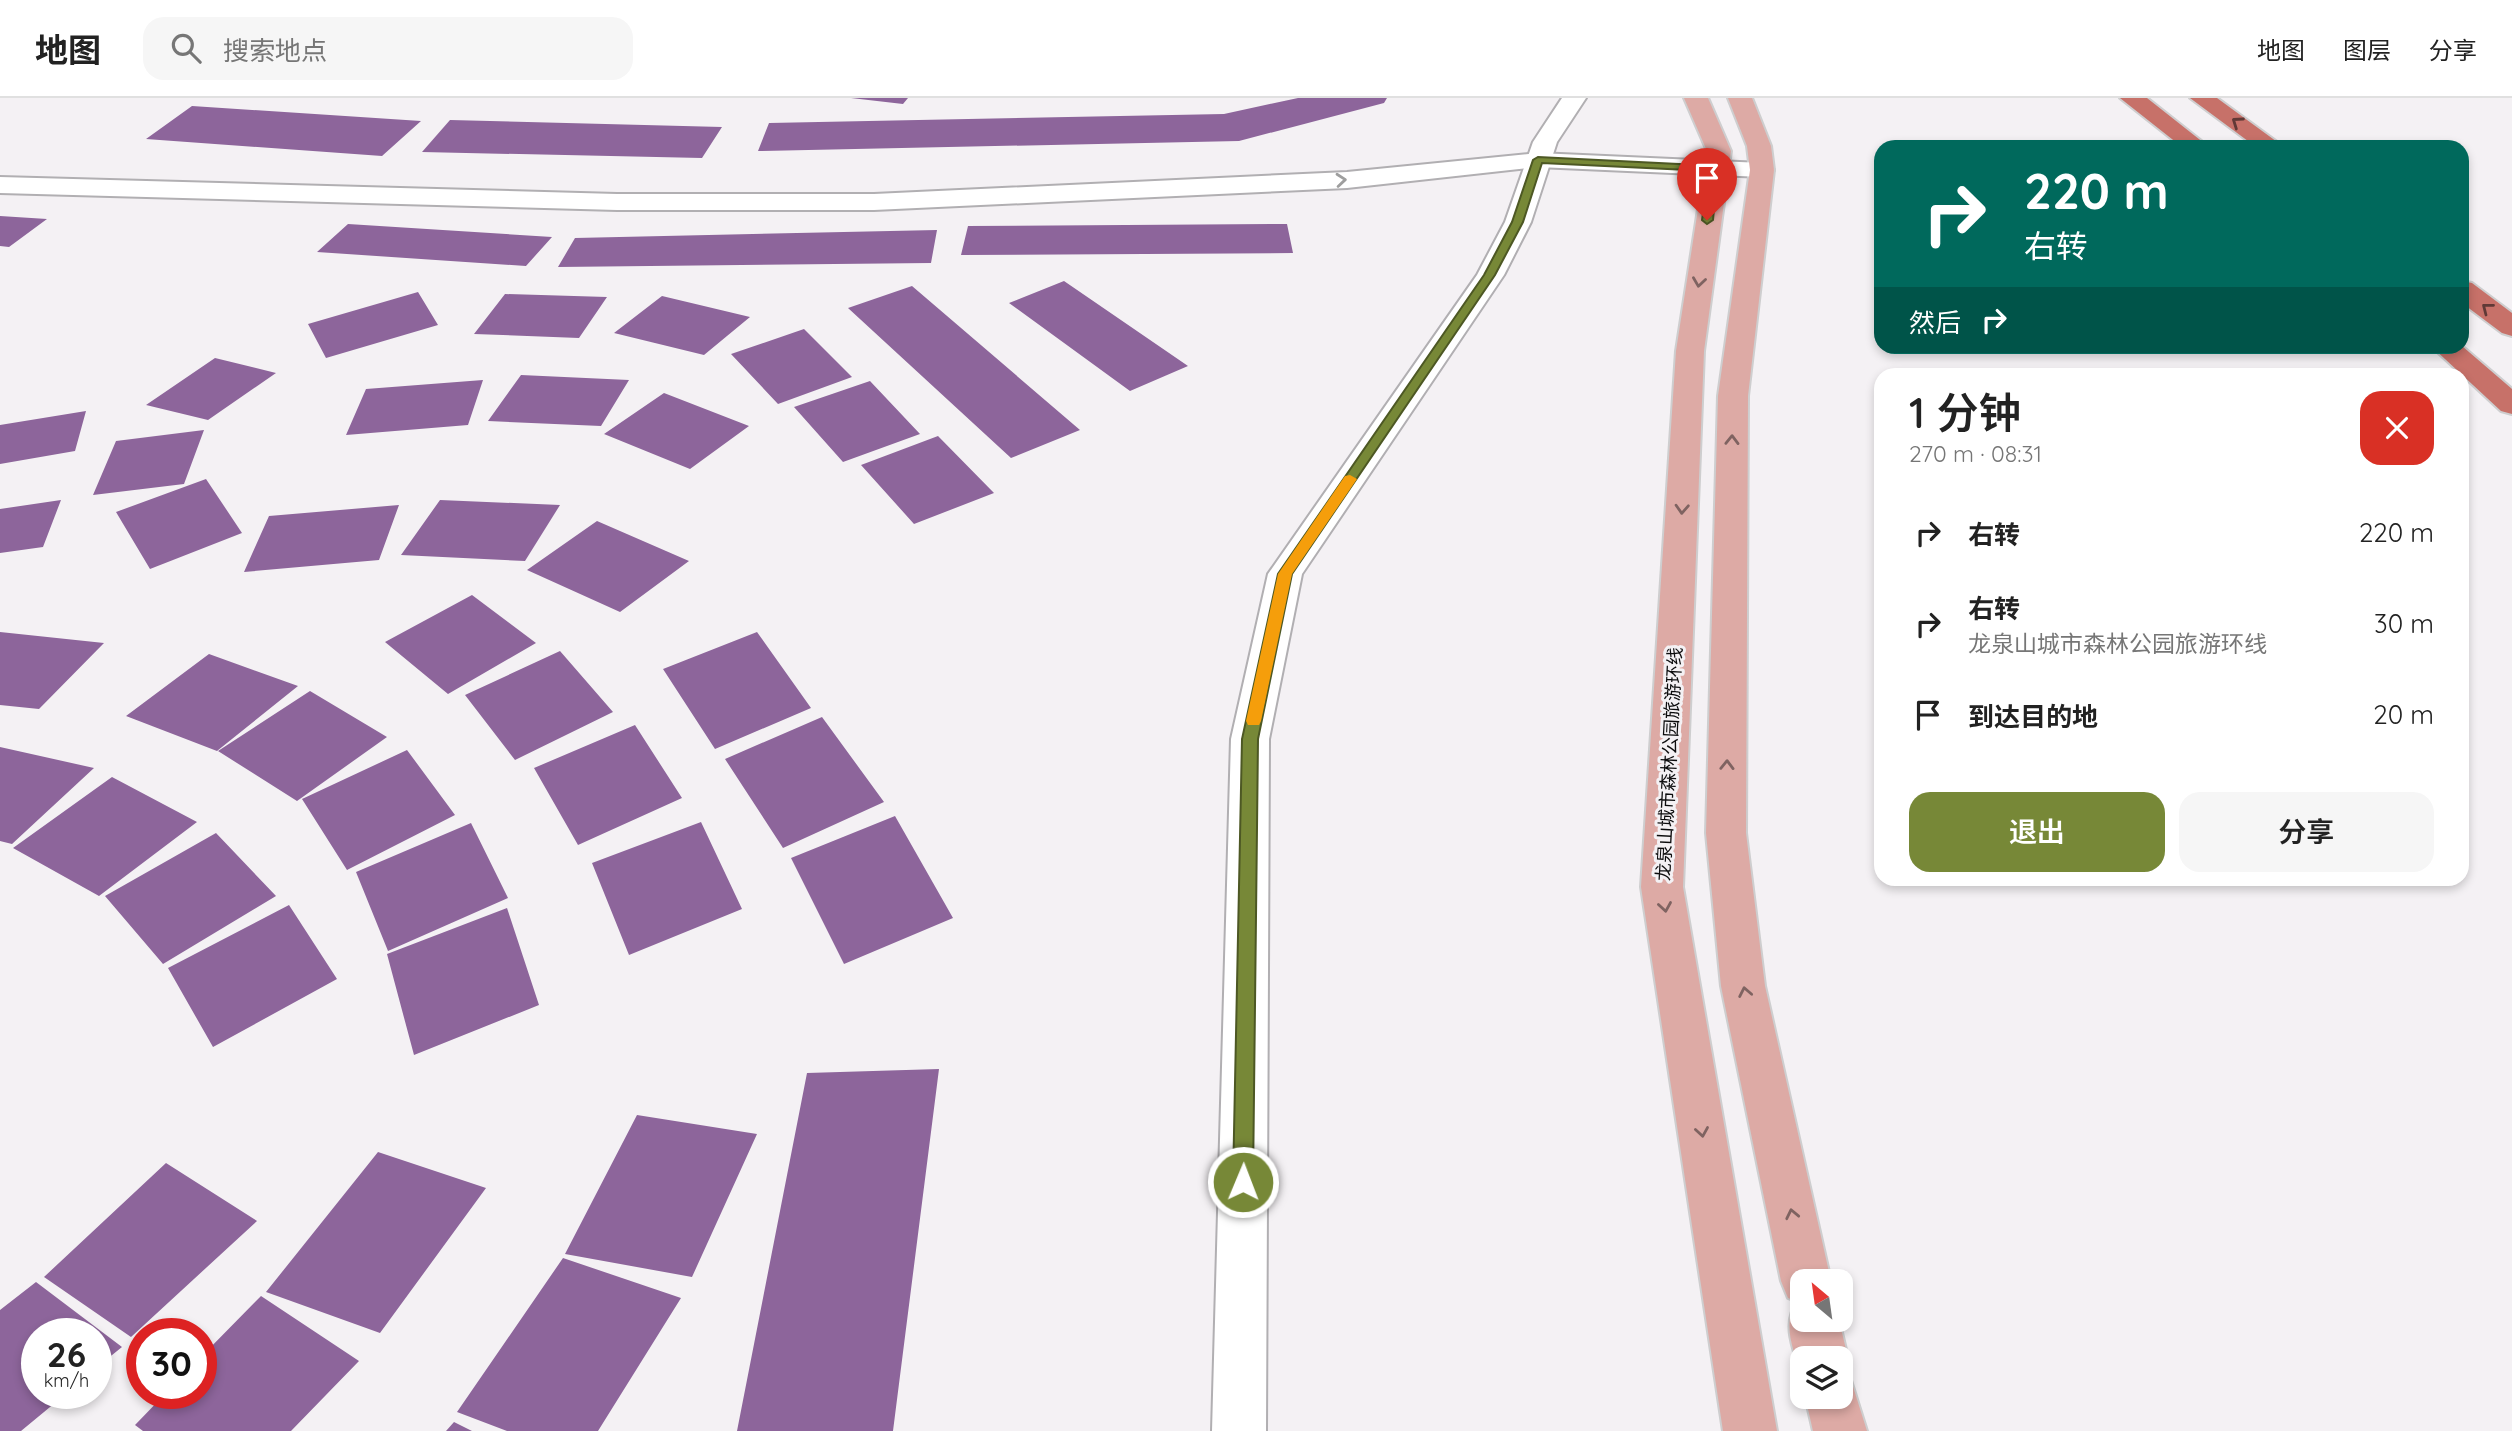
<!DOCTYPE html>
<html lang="zh">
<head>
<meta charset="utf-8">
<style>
	:root { --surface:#fff; --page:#f6f6f6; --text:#222; --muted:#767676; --line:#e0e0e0; --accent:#778837 }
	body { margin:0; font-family:Quicksand,"Noto Sans SC",sans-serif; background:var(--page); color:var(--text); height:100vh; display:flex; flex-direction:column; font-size:26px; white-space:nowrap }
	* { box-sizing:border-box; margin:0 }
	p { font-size:23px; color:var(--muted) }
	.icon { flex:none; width:38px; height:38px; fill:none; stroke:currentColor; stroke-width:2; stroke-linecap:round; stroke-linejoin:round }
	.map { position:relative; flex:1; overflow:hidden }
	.drawer { position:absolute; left:1874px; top:270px; width:595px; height:518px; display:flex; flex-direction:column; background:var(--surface); border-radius:21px; box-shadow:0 4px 10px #0003 }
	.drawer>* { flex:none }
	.banner { position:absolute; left:1874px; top:42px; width:595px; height:214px; border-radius:21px; box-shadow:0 4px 10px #0003; background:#00695c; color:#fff; overflow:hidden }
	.needle { width:46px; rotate:331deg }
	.tools { position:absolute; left:1790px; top:1171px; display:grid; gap:14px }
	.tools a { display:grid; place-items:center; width:63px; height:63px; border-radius:14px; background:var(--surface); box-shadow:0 4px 10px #0003; font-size:35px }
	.speed { position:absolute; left:21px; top:1220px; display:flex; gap:14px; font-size:35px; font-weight:700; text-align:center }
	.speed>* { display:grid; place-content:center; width:91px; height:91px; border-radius:50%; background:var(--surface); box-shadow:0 4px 10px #0003; line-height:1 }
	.speed small { font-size:18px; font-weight:400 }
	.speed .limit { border:10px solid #d22; background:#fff; color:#111 }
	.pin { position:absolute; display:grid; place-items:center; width:60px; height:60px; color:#fff; margin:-72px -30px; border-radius:50% 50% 50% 0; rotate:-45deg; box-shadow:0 0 7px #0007 }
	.pin .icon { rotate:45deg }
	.me { position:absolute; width:77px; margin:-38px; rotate:1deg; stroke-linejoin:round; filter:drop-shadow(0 0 5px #0008) }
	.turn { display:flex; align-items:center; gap:24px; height:147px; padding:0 35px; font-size:32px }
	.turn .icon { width:91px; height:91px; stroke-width:2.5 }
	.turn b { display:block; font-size:49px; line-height:60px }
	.then { display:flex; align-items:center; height:66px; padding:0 35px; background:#0003; gap:14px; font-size:26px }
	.round { display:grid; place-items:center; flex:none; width:74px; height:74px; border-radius:21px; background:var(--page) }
	.overview { display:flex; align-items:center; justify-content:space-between; height:119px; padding:0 35px }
	h1 { font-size:42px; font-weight:600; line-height:52px }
	.action { display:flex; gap:14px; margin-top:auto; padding:14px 35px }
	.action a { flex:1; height:80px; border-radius:21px; background:var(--accent); color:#fff; font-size:28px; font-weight:600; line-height:80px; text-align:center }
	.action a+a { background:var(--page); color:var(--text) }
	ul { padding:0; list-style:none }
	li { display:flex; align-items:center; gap:21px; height:91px; padding:0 35px }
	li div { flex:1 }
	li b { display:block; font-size:26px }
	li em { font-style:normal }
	header { display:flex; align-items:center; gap:42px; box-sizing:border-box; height:98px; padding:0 35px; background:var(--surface); border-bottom:2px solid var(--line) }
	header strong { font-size:33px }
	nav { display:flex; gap:38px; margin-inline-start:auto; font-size:24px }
	.search { width:490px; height:63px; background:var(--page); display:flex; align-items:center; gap:18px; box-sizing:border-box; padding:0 24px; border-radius:21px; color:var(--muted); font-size:26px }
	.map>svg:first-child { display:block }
	.building { fill:#8d659b }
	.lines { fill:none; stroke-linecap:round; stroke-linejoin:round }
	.minor-casing { stroke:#b1afb2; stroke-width:4 }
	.tertiary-casing { stroke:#b1afb2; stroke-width:4 }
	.primary-casing { stroke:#cececf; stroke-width:4 }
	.motorway-casing { stroke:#cececf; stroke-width:4 }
	.minor { fill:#fff; fill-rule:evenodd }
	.tertiary { fill:#fff; fill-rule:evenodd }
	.primary { fill:#ddaaa5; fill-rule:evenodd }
	.motorway { fill:#c77169; fill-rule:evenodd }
	.oneway { stroke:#603936 }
	.oneway2 { stroke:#9e9e9e }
	.oneway3 { stroke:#7f6361 }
	.route { fill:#778837; stroke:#4d5824; stroke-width:2 }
	.slow { fill:#f59e0b }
	.labels { text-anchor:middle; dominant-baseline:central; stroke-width:6; stroke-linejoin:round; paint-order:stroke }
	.street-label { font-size:18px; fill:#0c0c0d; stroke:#f4f1f4 }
</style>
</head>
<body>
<header>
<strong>地图</strong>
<div class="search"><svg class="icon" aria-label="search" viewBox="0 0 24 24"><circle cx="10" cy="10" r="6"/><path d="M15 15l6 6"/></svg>搜索地点</div>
<nav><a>地图</a><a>图层</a><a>分享</a></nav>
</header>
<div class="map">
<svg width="2512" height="1333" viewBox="0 0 2512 1333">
	<rect width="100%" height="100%" fill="#f4f1f4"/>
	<path class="building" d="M851,0H908L903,6Z
		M1298,0H1387L1384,5L1239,43L758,53L769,25L1224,16Z
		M192,8L421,23L382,58L146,41Z
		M450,22L722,29L702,60L422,54Z
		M0,118L47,121L9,149L0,148Z
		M348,126L552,139L526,168L317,154Z
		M1287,126L1293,155L961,157L968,128Z
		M937,132L931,165L558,169L575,140Z
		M1064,183L1188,268L1130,293L1009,205Z
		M912,188L1080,332L1011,360L848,210Z
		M418,194L438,227L326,260L308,226Z
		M505,196L607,199L579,240L474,236Z
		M662,198L750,219L704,257L614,235Z
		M804,231L852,279L778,306L731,256Z
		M215,260L276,275L208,322L146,307Z
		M521,277L629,282L601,328L488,323Z
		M483,282L468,327L346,337L366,291Z
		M870,283L920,336L843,364L794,309Z
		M664,295L749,328L690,371L604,336Z
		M86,313L75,353L0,366V327Z
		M204,332L184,386L93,397L116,343Z
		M938,338L994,395L914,426L861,367Z
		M206,381L242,435L150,471L116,414Z
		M61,402L43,449L0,455V411Z
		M440,402L560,407L525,463L401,457Z
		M399,407L379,462L244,474L269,418Z
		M597,423L689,463L620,514L527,472Z
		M472,497L536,545L448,596L385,544Z
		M0,534L104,545L39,611L0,607Z
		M757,534L811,610L715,651L663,571Z
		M560,553L613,614L515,662L465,597Z
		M209,556L298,588L217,653L126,618Z
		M310,593L387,639L297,703L218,653Z
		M822,619L884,704L783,750L725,661Z
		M635,627L682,700L578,747L534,670Z
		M0,649L94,670L12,746L0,743Z
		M407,652L455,717L347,772L302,701Z
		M112,679L197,724L99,798L13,750Z
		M895,718L953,820L844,866L791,760Z
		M701,724L742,811L629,857L592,765Z
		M471,725L508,800L388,853L356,774Z
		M216,735L276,798L163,866L105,798Z
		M289,807L337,881L213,949L168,870Z
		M507,810L539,907L414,957L387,856Z
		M939,971L893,1333H737L807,975Z
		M637,1017L757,1036L692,1179L565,1156Z
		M378,1054L486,1090L380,1235L266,1194Z
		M166,1065L257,1123L131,1239L44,1179Z
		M563,1160L681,1200L598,1333H507L457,1314Z
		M36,1184L122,1249L96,1270V1236H37V1295H67L21,1333H0V1212Z
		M261,1198L359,1263L291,1333H143L135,1327L166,1295H201V1259Z
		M454,1324L472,1333H446Z"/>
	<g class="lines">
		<defs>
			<path id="minor" d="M1562,0H1586L1557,44L1531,124L1504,177L1302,476L1269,641L1266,1333H1212L1231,641L1268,476L1477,177L1505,124L1533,44Z"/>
			<path id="tertiary" d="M1538,55L1762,65L1771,67L1774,72L1771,77L1762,79L1538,69L1347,90L874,112H617L0,95V79L617,96H874L1347,74Z"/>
			<path id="primary" d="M1684,0H1708L1731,53L1704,253L1683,789L1777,1333H1723L1641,789L1676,253L1707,53Z
				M1728,0H1752L1771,48L1774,72L1748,298L1746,735L1765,888L1831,1183H1802V1222H1839L1848,1260L1841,1276L1850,1279L1867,1333H1813L1805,1298H1841V1260H1802V1276C1793,1254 1781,1222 1798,1204L1788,1200L1781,1183L1721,888L1706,735L1718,298L1750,72L1747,48Z"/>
			<path id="motorway" d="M2120,0H2147L2209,49H2182Z
				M2190,0H2217L2284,49H2256Z
				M2462,183L2472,185L2512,215V238L2502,235L2462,205Z
				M2431,248H2462L2512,291V316L2501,313Z"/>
		</defs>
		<use href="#minor" class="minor-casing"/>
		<use href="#tertiary" class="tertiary-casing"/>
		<use href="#primary" class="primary-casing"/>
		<use href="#motorway" class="motorway-casing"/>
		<use href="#minor" class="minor"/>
		<use href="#tertiary" class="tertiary"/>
		<use href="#primary" class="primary"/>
		<use href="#motorway" class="motorway"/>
	</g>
	<defs><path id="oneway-chevron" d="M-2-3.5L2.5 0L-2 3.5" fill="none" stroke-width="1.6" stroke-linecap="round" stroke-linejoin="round" transform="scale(1.75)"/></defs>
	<g class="oneway">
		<use href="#oneway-chevron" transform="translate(2237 24) rotate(-145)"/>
		<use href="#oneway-chevron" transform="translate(2487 210) rotate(-142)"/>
	</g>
	<use class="oneway2" href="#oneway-chevron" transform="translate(1341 82) rotate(-5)"/>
	<g class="oneway3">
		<use href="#oneway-chevron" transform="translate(1699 184) rotate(98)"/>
		<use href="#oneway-chevron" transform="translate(1732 342) rotate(-89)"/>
		<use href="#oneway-chevron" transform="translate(1682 411) rotate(93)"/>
		<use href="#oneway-chevron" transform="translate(1727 667) rotate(-89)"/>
		<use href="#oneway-chevron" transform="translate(1665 809) rotate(81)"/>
		<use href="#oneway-chevron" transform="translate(1745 894) rotate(-101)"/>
		<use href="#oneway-chevron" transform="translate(1702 1034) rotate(81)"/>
		<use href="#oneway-chevron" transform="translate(1792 1116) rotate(-102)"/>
	</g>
	<path class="route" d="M1538,59L1718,68L1713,122L1707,126L1702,122L1709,73L1542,65L1523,124L1495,177L1292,476L1258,641L1253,1084L1250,1090L1243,1093L1236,1090L1233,1084L1242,641L1278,476L1484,177L1512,124L1533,62Z"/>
	<path class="slow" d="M1350,377L1357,381L1292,476L1261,623L1259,627H1248L1246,623L1278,476L1345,378Z"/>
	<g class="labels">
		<g class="street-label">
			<text transform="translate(1669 666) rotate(-87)">龙泉山城市森林公园旅游环线</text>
		</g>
	</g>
</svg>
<div class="tools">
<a><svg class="needle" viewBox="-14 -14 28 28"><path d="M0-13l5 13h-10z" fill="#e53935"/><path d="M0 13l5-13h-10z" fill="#767676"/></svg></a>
<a><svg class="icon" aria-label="layers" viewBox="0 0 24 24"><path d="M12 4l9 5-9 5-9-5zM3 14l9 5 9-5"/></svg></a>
</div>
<div class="speed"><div>26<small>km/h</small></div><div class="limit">30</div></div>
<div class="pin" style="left:1707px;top:122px;background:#d93025"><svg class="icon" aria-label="arrive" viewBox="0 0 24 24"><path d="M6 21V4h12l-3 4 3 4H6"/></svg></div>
<svg class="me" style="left:1243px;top:1084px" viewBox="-20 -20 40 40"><circle r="17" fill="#778837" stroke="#fff" stroke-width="3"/><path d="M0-11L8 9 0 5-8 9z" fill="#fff"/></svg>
<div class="banner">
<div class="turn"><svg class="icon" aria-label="right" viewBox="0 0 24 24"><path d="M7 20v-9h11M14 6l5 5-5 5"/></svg><div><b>220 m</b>右转</div></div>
<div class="then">然后<svg class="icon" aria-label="right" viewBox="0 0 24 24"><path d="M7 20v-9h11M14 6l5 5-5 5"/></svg></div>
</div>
<section class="drawer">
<div class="overview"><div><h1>1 分钟</h1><p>270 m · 08:31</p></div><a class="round" style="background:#d93025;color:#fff"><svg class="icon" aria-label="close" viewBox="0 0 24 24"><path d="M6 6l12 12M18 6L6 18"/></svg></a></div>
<ul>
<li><svg class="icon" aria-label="right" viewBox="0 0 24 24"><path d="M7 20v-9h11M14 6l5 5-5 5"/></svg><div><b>右转</b></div><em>220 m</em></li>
<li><svg class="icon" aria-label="right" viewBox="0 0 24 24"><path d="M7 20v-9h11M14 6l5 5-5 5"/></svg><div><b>右转</b><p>龙泉山城市森林公园旅游环线</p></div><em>30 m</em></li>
<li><svg class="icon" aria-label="arrive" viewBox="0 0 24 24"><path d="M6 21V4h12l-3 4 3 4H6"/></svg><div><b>到达目的地</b></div><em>20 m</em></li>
</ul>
<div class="action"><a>退出</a><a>分享</a></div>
</section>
</div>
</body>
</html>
